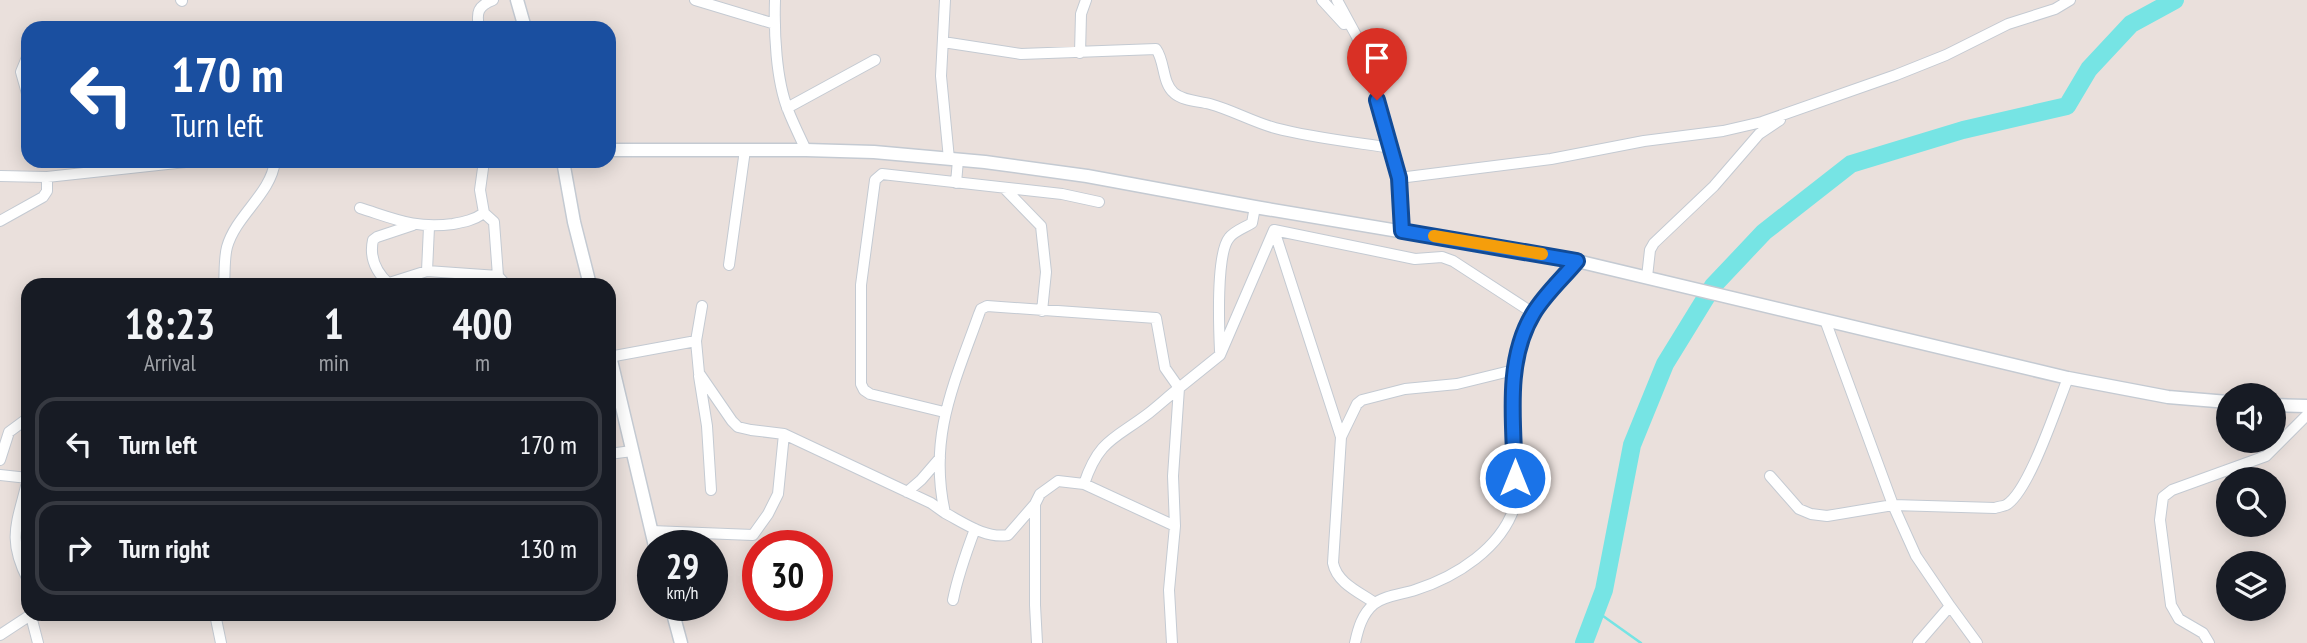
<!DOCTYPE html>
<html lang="en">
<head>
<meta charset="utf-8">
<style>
	:root { --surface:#171b24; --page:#242831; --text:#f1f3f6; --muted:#9ea1a6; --line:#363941 }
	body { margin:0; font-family:"PT Sans Narrow",sans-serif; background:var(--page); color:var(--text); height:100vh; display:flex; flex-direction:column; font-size:26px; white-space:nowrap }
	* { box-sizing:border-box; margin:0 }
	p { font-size:23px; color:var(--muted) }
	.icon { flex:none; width:38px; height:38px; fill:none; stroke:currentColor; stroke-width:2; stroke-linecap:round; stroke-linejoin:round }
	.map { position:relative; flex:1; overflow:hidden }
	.sheet { position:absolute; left:21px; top:278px; width:595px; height:343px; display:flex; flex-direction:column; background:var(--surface); border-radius:21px; box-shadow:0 4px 18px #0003 }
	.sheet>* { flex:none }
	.banner { position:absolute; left:21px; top:21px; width:595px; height:147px; border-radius:21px; box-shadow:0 4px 18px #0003; background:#1a4fa0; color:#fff; overflow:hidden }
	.buttons { position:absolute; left:2216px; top:383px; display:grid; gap:14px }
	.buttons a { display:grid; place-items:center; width:70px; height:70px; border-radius:50%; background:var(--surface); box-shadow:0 4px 18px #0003; font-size:35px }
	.speed { position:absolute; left:637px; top:530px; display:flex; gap:14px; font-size:35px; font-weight:700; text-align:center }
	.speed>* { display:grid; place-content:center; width:91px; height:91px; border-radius:50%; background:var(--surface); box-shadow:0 4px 18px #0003; line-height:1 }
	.speed small { font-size:18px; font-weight:400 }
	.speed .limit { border:10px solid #d22; background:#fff; color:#111 }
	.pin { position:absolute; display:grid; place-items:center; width:60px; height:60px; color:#fff; margin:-72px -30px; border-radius:50% 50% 50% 0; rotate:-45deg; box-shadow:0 0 7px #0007 }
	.pin .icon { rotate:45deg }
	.me { position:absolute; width:77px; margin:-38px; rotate:0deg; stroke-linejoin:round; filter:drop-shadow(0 0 5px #0008) }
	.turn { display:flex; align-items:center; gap:24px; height:147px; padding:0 35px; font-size:32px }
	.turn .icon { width:91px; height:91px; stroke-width:2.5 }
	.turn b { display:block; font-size:49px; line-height:60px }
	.eta { display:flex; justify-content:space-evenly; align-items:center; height:119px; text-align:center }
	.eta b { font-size:42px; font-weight:700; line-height:49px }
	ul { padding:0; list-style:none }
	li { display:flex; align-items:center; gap:21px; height:94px; margin:0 14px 10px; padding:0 21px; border:4px solid var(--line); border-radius:21px }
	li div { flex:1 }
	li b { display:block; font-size:26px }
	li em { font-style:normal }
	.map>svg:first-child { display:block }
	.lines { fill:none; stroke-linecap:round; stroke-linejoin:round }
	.stream { stroke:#76e4e4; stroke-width:2.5 }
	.river { stroke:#76e4e4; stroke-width:18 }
	.minor-casing { stroke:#c4cad2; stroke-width:12 }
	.tertiary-casing { stroke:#c4cad2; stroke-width:15 }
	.minor { stroke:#fff; stroke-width:10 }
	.tertiary { stroke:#fff; stroke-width:12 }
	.route-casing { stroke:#114b97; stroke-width:18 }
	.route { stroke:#1a73e8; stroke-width:12 }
	.slow { stroke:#f59e0b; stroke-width:12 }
</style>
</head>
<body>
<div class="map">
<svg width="2307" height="643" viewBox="0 0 2307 643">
	<rect width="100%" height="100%" fill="#eae0dc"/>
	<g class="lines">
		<path class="stream" d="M1596,611L1641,643"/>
		<path class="river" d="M1584,643L1604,590L1632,445L1665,364L1713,286L1764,232L1851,164L1963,130L2067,106L2089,69L2131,24L2175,0"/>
		<defs>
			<path id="minor" d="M181,0L182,1
				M695,0L775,24
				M775,0C774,32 776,80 788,110C793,123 800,137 806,150
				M945,0L941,76L949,159
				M1322,0L1344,24
				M1337,0L1357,37L1392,148L1401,189L1402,231
				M479,28C476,12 478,6 493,0
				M943,42L1021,54L1156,49C1165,61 1162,83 1174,93C1183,101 1199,101 1210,104C1232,110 1253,122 1275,128C1313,138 1353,142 1392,148
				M1080,53L1081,14L1086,0
				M28,55L21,72L28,97
				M787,108L875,60
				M0,176L47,177L195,161
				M1399,178L1551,159L1644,141L1723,131L1762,122L1896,75L1946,55L2008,24L2055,9L2070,0
				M956,183L958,160
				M1006,190L1041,226L1046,272L1042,311
				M360,208C395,219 415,229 453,224C464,222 474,220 484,213L480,190L484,161
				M484,213L494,222L498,276L506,285
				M0,221L43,197L47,191V177
				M1274,230L1341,437
				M729,265L745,150
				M427,271L429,227
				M1647,277L1650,250L1654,243L1714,186L1759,134L1780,120
				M389,284C376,272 369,258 373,240L377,237L413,225
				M224,285C225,273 224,258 227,247C236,215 271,194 275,161
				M383,285L427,271L498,276
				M1825,320L1893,505L1916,556L1950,606L1918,643
				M696,341L699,373L732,421L738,427L751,430L784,434L931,503L945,513
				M1220,351C1219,329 1216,254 1229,238C1234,231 1244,228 1252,223L1255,207
				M609,357L696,341L702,306
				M699,376L707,426L711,490
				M944,412L870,394L864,390L861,384V285L875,180L882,174L1062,194L1099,202
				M609,454L632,451
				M0,460L9,432L28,418
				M0,475L28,478C18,522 6,537 28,580
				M1770,476L1799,509L1811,514L1827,516L1893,505L1995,508C1997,507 2004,506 2006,505C2029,492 2057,405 2068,378
				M1084,484C1099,439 1115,439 1149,413C1159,405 1169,396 1179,388L1173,476L1175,526
				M907,492L921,480L940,458
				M1035,504L1008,535C986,539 964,523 945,513C928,437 954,384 979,314L981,309L987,306L1156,318L1165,368L1179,388L1220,355L1274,230L1415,259L1442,257L1453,261L1533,313
				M651,531L753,535L768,514L778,494L784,434
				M953,600C958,575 966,553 975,529
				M1375,603C1359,592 1337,583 1333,563L1341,437L1357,404L1362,400L1405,389L1457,384L1514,370
				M1950,606L1977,643
				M215,614L221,643
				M397,615V614
				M31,616L38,643
				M0,635L32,614
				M1037,643L1035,605V504L1040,494L1058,481L1084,484L1175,526L1169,590L1172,643
				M1355,643C1358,629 1362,614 1374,604C1383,596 1403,594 1415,590C1456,577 1502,548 1515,505C1514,450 1504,362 1533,315C1544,295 1563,278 1577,261
				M2209,643L2203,633L2179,619L2171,605L2160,520L2163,497L2172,490L2266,456L2307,415"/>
			<path id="tertiary" d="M517,0L525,28
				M609,150H806L874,152L985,162L1087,176L1255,207L1577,261L2068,378L2168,397L2228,402
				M563,161L574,222L590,285
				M609,352L655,546
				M2273,405L2307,406
				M671,606L681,643"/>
		</defs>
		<use href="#minor" class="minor-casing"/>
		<use href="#tertiary" class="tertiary-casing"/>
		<use href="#minor" class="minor"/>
		<use href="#tertiary" class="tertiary"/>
	</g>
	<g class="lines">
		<defs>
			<path id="route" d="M1377,100L1399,178L1402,231L1577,261C1563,278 1544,295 1533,314C1504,362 1514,425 1515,478"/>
		</defs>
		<use href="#route" class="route-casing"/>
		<use href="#route" class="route"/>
		<path class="slow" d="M1434,236L1542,254"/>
	</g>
</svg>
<div class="buttons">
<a><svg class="icon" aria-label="sound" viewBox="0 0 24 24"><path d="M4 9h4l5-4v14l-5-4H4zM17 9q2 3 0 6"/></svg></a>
<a><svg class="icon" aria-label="search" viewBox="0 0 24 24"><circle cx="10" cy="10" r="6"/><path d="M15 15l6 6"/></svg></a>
<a><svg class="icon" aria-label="layers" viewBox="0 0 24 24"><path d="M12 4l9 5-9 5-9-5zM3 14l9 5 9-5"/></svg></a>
</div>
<div class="speed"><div>29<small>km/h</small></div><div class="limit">30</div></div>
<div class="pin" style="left:1377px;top:100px;background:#d93025"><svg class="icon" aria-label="arrive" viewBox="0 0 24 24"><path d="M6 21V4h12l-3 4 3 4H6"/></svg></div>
<svg class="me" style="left:1515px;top:478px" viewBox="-20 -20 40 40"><circle r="17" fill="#1a73e8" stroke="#fff" stroke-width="3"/><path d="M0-11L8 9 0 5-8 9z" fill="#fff"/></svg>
<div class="banner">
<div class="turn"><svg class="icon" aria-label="left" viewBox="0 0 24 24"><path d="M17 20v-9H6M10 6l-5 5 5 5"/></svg><div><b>170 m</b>Turn left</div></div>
</div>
<section class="sheet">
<div class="eta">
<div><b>18:23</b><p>Arrival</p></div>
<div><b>1</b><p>min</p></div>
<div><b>400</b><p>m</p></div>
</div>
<ul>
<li><svg class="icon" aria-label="left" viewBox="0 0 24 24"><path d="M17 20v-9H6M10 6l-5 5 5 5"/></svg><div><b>Turn left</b></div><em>170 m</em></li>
<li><svg class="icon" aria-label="right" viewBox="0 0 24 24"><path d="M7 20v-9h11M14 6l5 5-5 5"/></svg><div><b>Turn right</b></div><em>130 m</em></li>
</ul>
</section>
</div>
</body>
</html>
